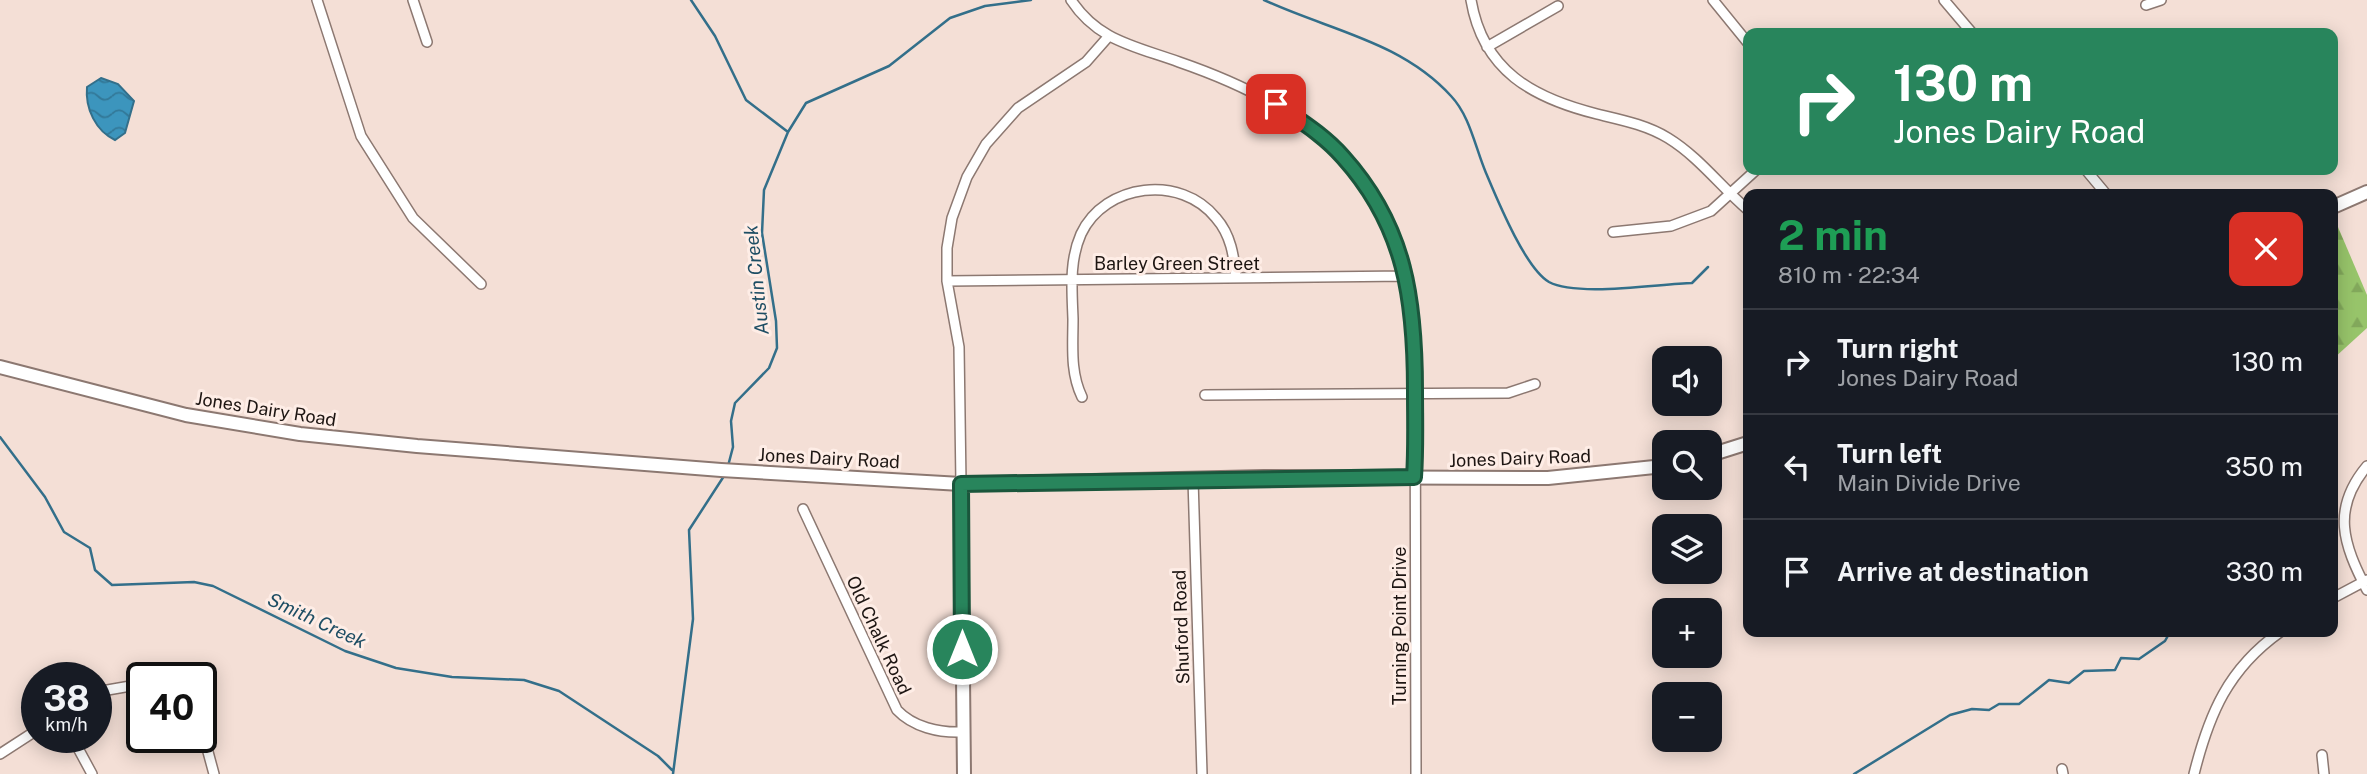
<!DOCTYPE html>
<html lang="en">
<head>
<meta charset="utf-8">
<style>
	:root { --surface:#171b24; --page:#242831; --text:#f1f3f6; --muted:#9ea1a6; --line:#363941 }
	body { margin:0; font-family:"Public Sans",sans-serif; background:var(--page); color:var(--text); height:100vh; display:flex; flex-direction:column; font-size:26px; white-space:nowrap }
	* { box-sizing:border-box; margin:0 }
	p { font-size:23px; color:var(--muted) }
	.icon { flex:none; width:38px; height:38px; fill:none; stroke:currentColor; stroke-width:2; stroke-linecap:round; stroke-linejoin:round }
	.map { position:relative; flex:1; overflow:hidden }
	.side { position:absolute; left:1743px; top:189px; width:595px; height:448px; display:flex; flex-direction:column; background:var(--surface); border-radius:14px; box-shadow:0 4px 18px #0003 }
	.side>* { flex:none }
	.hud { position:absolute; left:1743px; top:28px; width:595px; height:147px; border-radius:14px; box-shadow:0 4px 18px #0003; background:#28855c; color:#fff; overflow:hidden }
	.tools { position:absolute; left:1652px; top:346px; display:grid; gap:14px }
	.tools a { display:grid; place-items:center; width:70px; height:70px; border-radius:14px; background:var(--surface); box-shadow:0 4px 18px #0003; font-size:35px }
	.speed { position:absolute; left:21px; top:662px; display:flex; gap:14px; font-size:35px; font-weight:700; text-align:center }
	.speed>* { display:grid; place-content:center; width:91px; height:91px; border-radius:50%; background:var(--surface); box-shadow:0 4px 18px #0003; line-height:1 }
	.speed small { font-size:18px; font-weight:400 }
	.speed .limit { border:4px solid #111; border-radius:10px; background:#fff; color:#111 }
	.pin { position:absolute; display:grid; place-items:center; width:60px; height:60px; color:#fff; margin:-30px; border-radius:14px; box-shadow:0 4px 10px #0006 }
	.me { position:absolute; width:77px; margin:-38px; rotate:0deg; stroke-linejoin:round; filter:drop-shadow(0 0 5px #0008) }
	.turn { display:flex; align-items:center; gap:24px; height:147px; padding:0 35px; font-size:32px }
	.turn .icon { width:91px; height:91px; stroke-width:2.5 }
	.turn b { display:block; font-size:49px; line-height:60px }
	.round { display:grid; place-items:center; flex:none; width:74px; height:74px; border-radius:14px; background:var(--page) }
	.summary { display:flex; align-items:center; justify-content:space-between; height:119px; padding:0 35px }
	h1 { font-size:42px; font-weight:700; line-height:52px; color:#1e9e55 }
	ul { padding:0; list-style:none }
	li { display:flex; align-items:center; gap:21px; height:105px; padding:0 35px; border-top:2px solid var(--line) }
	li div { flex:1 }
	li b { display:block; font-size:26px }
	li em { font-style:normal }
	.map>svg:first-child { display:block }
	.forest { fill:url(#forest-firs) }
	.water { fill:url(#water-waves); stroke:#336f8a; stroke-width:2 }
	.lines { fill:none; stroke-linecap:round; stroke-linejoin:round }
	.stream { stroke:#336f8a; stroke-width:2.5 }
	.minor-casing { stroke:#8c7871; stroke-width:12 }
	.tertiary-casing { stroke:#8c7871; stroke-width:16 }
	.minor { stroke:#fff; stroke-width:9 }
	.tertiary { stroke:#fff; stroke-width:12 }
	.route-casing { stroke:#1a563c; stroke-width:18 }
	.route { stroke:#28855c; stroke-width:12 }
	.labels { text-anchor:middle; dominant-baseline:central; stroke-width:6; stroke-linejoin:round; paint-order:stroke }
	.street-label { font-size:18px; fill:#1d1512; stroke:#feede6 }
	.water-label { font-size:19px; font-style:italic; fill:#1e4e64; stroke:#feede6 }
</style>
</head>
<body>
<div class="map">
<svg width="2367" height="774" viewBox="0 0 2367 774">
	<defs>
		<pattern id="forest-firs" width="22" height="20" patternUnits="userSpaceOnUse" patternTransform="scale(1.75)"><rect width="22" height="20" fill="#97c46a"/><path d="M5 1l3.5 6h-7zM16 11l3.5 6h-7z" fill="#82a85b"/></pattern>
		<pattern id="water-waves" width="16" height="10" patternUnits="userSpaceOnUse" patternTransform="scale(1.75)"><rect width="16" height="10" fill="#3c95bd"/><path d="M0 5q4-4 8 0t8 0" fill="none" stroke="#327898"/></pattern>
	</defs>
	<rect width="100%" height="100%" fill="#f4dfd6"/>
	<path class="forest" d="M2335,220L2367,295V328L2333,359V223Z"/>
	<path class="water" d="M101,78L118,84L134,101L125,133L115,140C96,131 85,109 87,87Z"/>
	<g class="lines">
		<path class="stream" d="M691,0L715,36L746,100L788,132
			M1264,0C1328,30 1401,41 1451,96C1470,116 1475,147 1486,173C1497,199 1525,268 1549,282C1577,297 1657,284 1692,283L1708,267
			M0,437L45,497L64,532L90,548L95,570L112,585L194,582L213,586L345,651L396,668L452,677L524,680L559,691L658,756L672,770
			M728,466L733,447L731,421L735,403L769,368L777,348L776,321L762,233L764,190L788,132L806,103L889,66L950,18L985,6L1031,0
			M673,774L693,619L689,530L724,476
			M1854,774L1950,715L1972,709L1989,710L1999,704H2019L2049,680L2069,683L2084,671L2115,670L2121,658L2139,659L2165,641L2170,632"/>
		<defs>
			<path id="minor" d="M317,0L361,136L413,218L481,284
				M413,0L427,42
				M1071,0C1098,41 1135,46 1179,62C1318,110 1399,180 1415,332L1416,774
				M1471,0C1483,71 1533,98 1597,114C1622,120 1647,125 1668,138C1699,157 1721,187 1748,210
				M1713,0L1748,43
				M1944,0L1972,33
				M2146,5L2161,0
				M1487,47L1558,6
				M2086,170L2106,194
				M1613,232L1671,226L1711,211L1756,170
				M947,281L1407,276
				M1205,395L1508,393L1535,384
				M1082,397C1070,372 1073,346 1073,319C1072,290 1069,261 1081,234C1105,183 1181,174 1216,218C1231,235 1234,256 1236,278
				M2367,466C2331,509 2343,544 2367,590
				M1193,479L1202,774
				M961,484L959,347L947,281V248L952,218L967,177L986,144L1018,108L1086,62L1108,37
				M803,509L897,710C913,727 939,733 962,732
				M2333,598L2367,580
				M96,692L142,684
				M201,726L214,774
				M72,737L92,774
				M0,754L37,730
				M2322,755L2324,774
				M2062,769L2063,774
				M2194,774C2209,714 2228,669 2280,632"/>
			<path id="tertiary" d="M2333,207L2367,192
				M0,367L186,415L300,434L417,446L721,470L961,484L1264,477L1548,478L1664,466
				M1710,455L1748,443
				M961,484L964,774"/>
		</defs>
		<use href="#minor" class="minor-casing"/>
		<use href="#tertiary" class="tertiary-casing"/>
		<use href="#minor" class="minor"/>
		<use href="#tertiary" class="tertiary"/>
	</g>
	<g class="lines">
		<defs>
			<path id="route" d="M962,649L961,484L1414,477C1416,449 1415,420 1415,391C1415,301 1406,227 1343,157C1324,135 1299,120 1276,104"/>
		</defs>
		<use href="#route" class="route-casing"/>
		<use href="#route" class="route"/>
	</g>
	<g class="labels">
		<g class="street-label">
			<text x="1177" y="263">Barley Green Street</text>
			<text transform="translate(266 409) rotate(9)">Jones Dairy Road</text>
			<text transform="translate(829 458) rotate(3)">Jones Dairy Road</text>
			<text transform="translate(1520 458) rotate(-2)">Jones Dairy Road</text>
			<text transform="translate(1399 626) rotate(-90)">Turning Point Drive</text>
			<text transform="translate(1181 627) rotate(-92)">Shuford Road</text>
			<text transform="translate(879 635) rotate(65)">Old Chalk Road</text>
		</g>
		<g class="water-label">
			<text transform="translate(756 280) rotate(-96)">Austin Creek</text>
			<text transform="translate(317 620) rotate(25)">Smith Creek</text>
		</g>
	</g>
</svg>
<div class="tools">
<a><svg class="icon" aria-label="sound" viewBox="0 0 24 24"><path d="M4 9h4l5-4v14l-5-4H4zM17 9q2 3 0 6"/></svg></a>
<a><svg class="icon" aria-label="search" viewBox="0 0 24 24"><circle cx="10" cy="10" r="6"/><path d="M15 15l6 6"/></svg></a>
<a><svg class="icon" aria-label="layers" viewBox="0 0 24 24"><path d="M12 4l9 5-9 5-9-5zM3 14l9 5 9-5"/></svg></a>
<a>+</a>
<a>−</a>
</div>
<div class="speed"><div>38<small>km/h</small></div><div class="limit">40</div></div>
<div class="pin" style="left:1276px;top:104px;background:#d93025"><svg class="icon" aria-label="arrive" viewBox="0 0 24 24"><path d="M6 21V4h12l-3 4 3 4H6"/></svg></div>
<svg class="me" style="left:962px;top:649px" viewBox="-20 -20 40 40"><circle r="17" fill="#28855c" stroke="#fff" stroke-width="3"/><path d="M0-11L8 9 0 5-8 9z" fill="#fff"/></svg>
<div class="hud">
<div class="turn"><svg class="icon" aria-label="right" viewBox="0 0 24 24"><path d="M7 20v-9h11M14 6l5 5-5 5"/></svg><div><b>130 m</b>Jones Dairy Road</div></div>
</div>
<section class="side">
<div class="summary"><div><h1>2 min</h1><p>810 m · 22:34</p></div><a class="round" style="background:#d93025;color:#fff"><svg class="icon" aria-label="close" viewBox="0 0 24 24"><path d="M6 6l12 12M18 6L6 18"/></svg></a></div>
<ul>
<li><svg class="icon" aria-label="right" viewBox="0 0 24 24"><path d="M7 20v-9h11M14 6l5 5-5 5"/></svg><div><b>Turn right</b><p>Jones Dairy Road</p></div><em>130 m</em></li>
<li><svg class="icon" aria-label="left" viewBox="0 0 24 24"><path d="M17 20v-9H6M10 6l-5 5 5 5"/></svg><div><b>Turn left</b><p>Main Divide Drive</p></div><em>350 m</em></li>
<li><svg class="icon" aria-label="arrive" viewBox="0 0 24 24"><path d="M6 21V4h12l-3 4 3 4H6"/></svg><div><b>Arrive at destination</b></div><em>330 m</em></li>
</ul>
</section>
</div>
</body>
</html>
